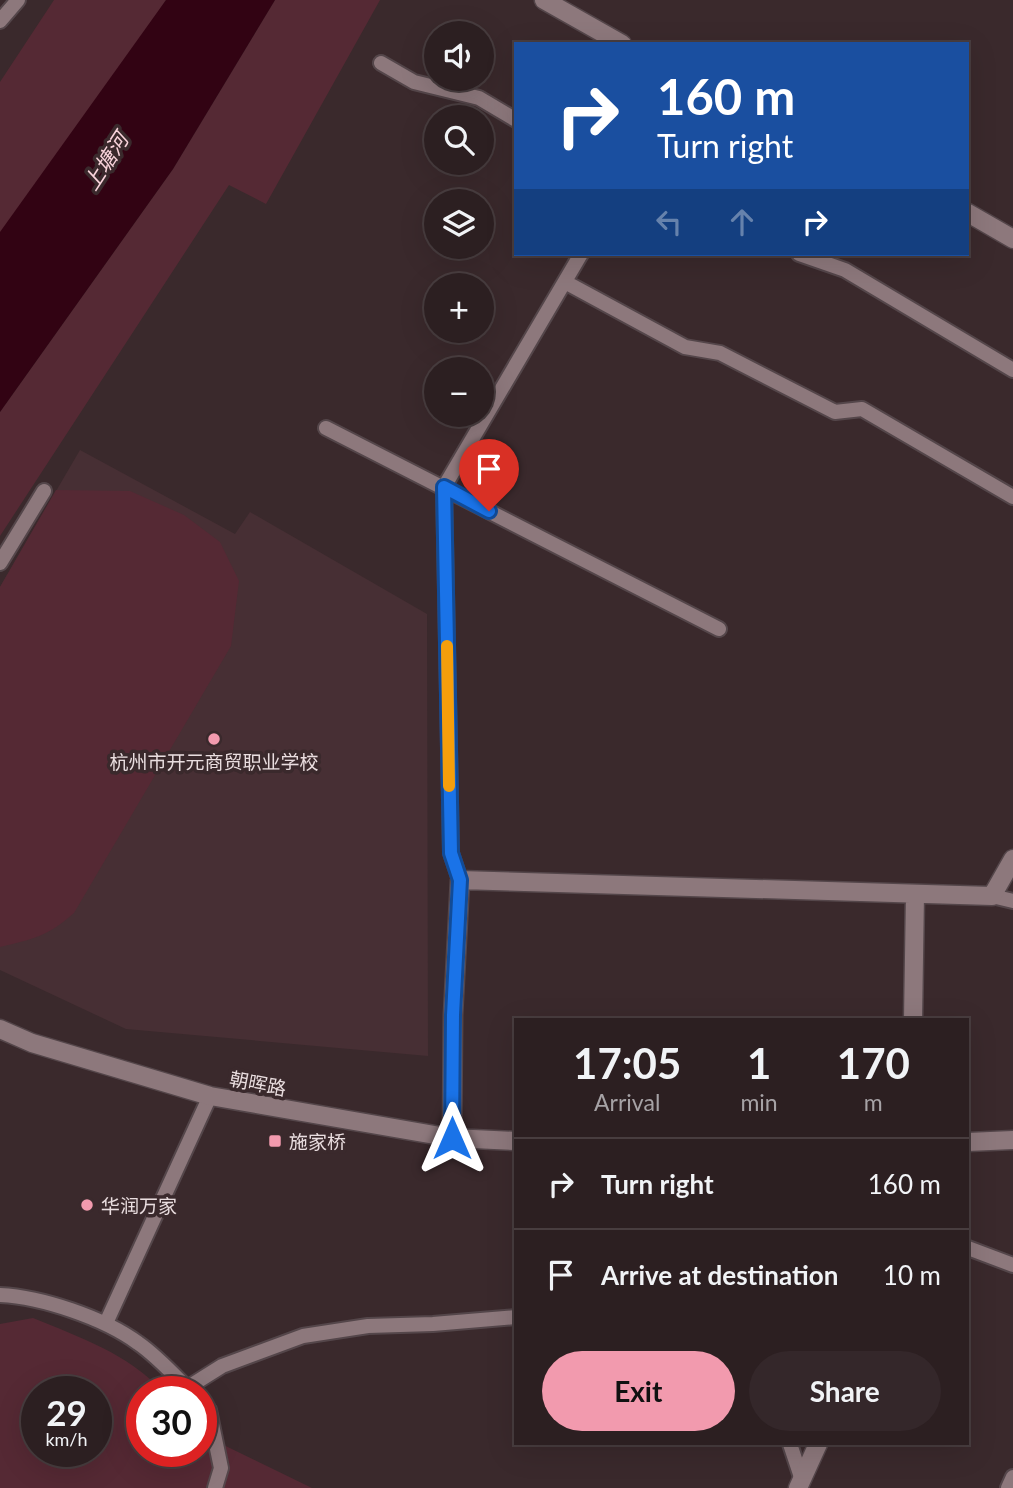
<!DOCTYPE html>
<html lang="en">
<head>
<meta charset="utf-8">
<style>
	:root { --surface:#2c1f21; --page:#34272a; --text:#f1f3f6; --muted:#a6a2a5; --line:#483d3f; --accent:#f29aae }
	body { margin:0; font-family:Lato,"Noto Sans SC",sans-serif; background:var(--page); color:var(--text); height:100vh; display:flex; flex-direction:column; font-size:26px; white-space:nowrap }
	* { box-sizing:border-box; margin:0 }
	p { font-size:23px; color:var(--muted) }
	.icon { flex:none; width:38px; height:38px; fill:none; stroke:currentColor; stroke-width:2; stroke-linecap:round; stroke-linejoin:round }
	.map { position:relative; flex:1; overflow:hidden }
	.side { position:absolute; left:514px; top:1018px; width:455px; height:427px; display:flex; flex-direction:column; background:var(--surface); border-radius:0px; box-shadow:0 7px 28px #0002,0 0 0 2px var(--line) }
	.side>* { flex:none }
	.guide { position:absolute; left:514px; top:42px; width:455px; height:214px; border-radius:0px; box-shadow:0 7px 28px #0002,0 0 0 2px var(--line); background:#1a4fa0; color:#fff; overflow:hidden }
	.tools { position:absolute; left:424px; top:21px; display:grid; gap:14px }
	.tools a { display:grid; place-items:center; width:70px; height:70px; border-radius:50%; background:var(--surface); box-shadow:0 7px 28px #0002,0 0 0 2px var(--line); font-size:35px }
	.speed { position:absolute; left:21px; top:1376px; display:flex; gap:14px; font-size:35px; font-weight:700; text-align:center }
	.speed>* { display:grid; place-content:center; width:91px; height:91px; border-radius:50%; background:var(--surface); box-shadow:0 7px 28px #0002,0 0 0 2px var(--line); line-height:1 }
	.speed small { font-size:18px; font-weight:400 }
	.speed .limit { border:10px solid #d22; background:#fff; color:#111 }
	.pin { position:absolute; display:grid; place-items:center; width:60px; height:60px; color:#fff; margin:-72px -30px; border-radius:50% 50% 50% 0; rotate:-45deg; box-shadow:0 0 7px #0007 }
	.pin .icon { rotate:45deg }
	.me { position:absolute; width:77px; margin:-38px; rotate:0deg; stroke-linejoin:round; filter:drop-shadow(0 0 5px #0008) }
	.turn { display:flex; align-items:center; gap:24px; height:147px; padding:0 28px; font-size:32px }
	.turn .icon { width:91px; height:91px; stroke-width:2.5 }
	.turn b { display:block; font-size:49px; line-height:60px }
	.lanes { display:flex; align-items:center; height:66px; padding:0 28px; background:#0003; justify-content:center; gap:35px; direction:ltr }
	.lanes .off { opacity:.35 }
	.eta { display:flex; justify-content:space-evenly; align-items:center; height:119px; text-align:center }
	.eta b { font-size:42px; font-weight:700; line-height:49px }
	.button { display:flex; gap:14px; margin-top:auto; padding:14px 28px }
	.button a { flex:1; height:80px; border-radius:42px; background:var(--accent); color:#111; font-size:28px; font-weight:700; line-height:80px; text-align:center }
	.button a+a { background:var(--page); color:var(--text) }
	ul { padding:0; list-style:none }
	li { display:flex; align-items:center; gap:21px; height:91px; padding:0 28px; border-top:2px solid var(--line) }
	li div { flex:1 }
	li b { display:block; font-size:26px }
	li em { font-style:normal }
	.map>svg:first-child { display:block }
	.built { fill:#472f34 }
	.green { fill:#552934; fill-rule:evenodd }
	.water { fill:#320313 }
	.lines { fill:none; stroke-linecap:round; stroke-linejoin:round }
	.service-casing { stroke:#54464a; stroke-width:18 }
	.minor-casing { stroke:#54464a; stroke-width:21 }
	.tertiary-casing { stroke:#54464a; stroke-width:21 }
	.service { stroke:#8d787c; stroke-width:14 }
	.minor { stroke:#8d787c; stroke-width:18 }
	.tertiary { stroke:#8d787c; stroke-width:18 }
	.route-casing { stroke:#114b97; stroke-width:18 }
	.route { stroke:#1a73e8; stroke-width:12 }
	.slow { stroke:#f59e0b; stroke-width:12 }
	.poi-dot { fill:#f29aae; stroke:#3a292c; stroke-width:2.5 }
	.labels { text-anchor:middle; dominant-baseline:central; stroke-width:7; stroke-linejoin:round; paint-order:stroke }
	.poi-label { font-size:19px; fill:#e9dddf; stroke:#3a292c; text-anchor:start }
	.street-label { font-size:19px; fill:#e9dddf; stroke:#3a292c }
	.water-label { font-size:21px; font-style:italic; fill:#fad4dc; stroke:#3a292c }
</style>
</head>
<body>
<div class="map">
<svg width="1013" height="1488" viewBox="0 0 1013 1488">
	<rect width="100%" height="100%" fill="#3a292c"/>
	<path class="built" d="M80,450L235,534L250,512L427,614L428,1056L126,1029L0,970V587Z"/>
	<path class="green" d="M54,0H166L0,247V82Z
		M275,0H380L266,204L229,185L0,536V412L173,169Z
		M56,490L130,491L184,515L220,542L239,581L231,646L74,913C48,936 34,939 0,947V587Z
		M33,1318C79,1337 129,1354 162,1391H142V1451H201V1434L312,1488H0V1324ZM37,1391H96V1451H37Z"/>
	<path class="water" d="M166,0H275L173,169L0,412V232Z"/>
	<g class="lines">
		<defs>
			<path id="service" d="M0,21L18,0
				M381,63L414,82L479,98L516,120
				M799,254L845,270L1013,370
				M565,282L685,347L720,353L835,412L862,409L1013,497
				M326,428L719,629
				M0,563L44,491
				M460,880L451,853L444,487L581,254
				M992,896L1013,901
				M968,1248L1013,1265
				M0,1295C42,1297 104,1318 138,1343C157,1356 174,1375 190,1391
				M106,1323L210,1096
				M187,1388L222,1366L303,1336L368,1326L433,1324L516,1317
				M201,1402L209,1410L221,1468L215,1488
				M790,1444L802,1480
				M1008,1488L1013,1477"/>
			<path id="minor" d="M544,0L622,44
				M968,213L1013,239
				M913,1020L915,895
				M452,1138L453,1015L460,880L992,896L1013,859
				M798,1488L818,1444"/>
			<path id="tertiary" d="M0,1029L32,1043L210,1096L452,1138L516,1141
				M968,1142L1013,1140"/>
		</defs>
		<use href="#service" class="service-casing"/>
		<use href="#minor" class="minor-casing"/>
		<use href="#tertiary" class="tertiary-casing"/>
		<use href="#service" class="service"/>
		<use href="#minor" class="minor"/>
		<use href="#tertiary" class="tertiary"/>
	</g>
	<g class="lines">
		<defs>
			<path id="route" d="M452,1138L453,1015L460,880L451,853L444,487L489,511"/>
		</defs>
		<use href="#route" class="route-casing"/>
		<use href="#route" class="route"/>
		<path class="slow" d="M447,646L449,786"/>
	</g>
	<g class="poi-dot">
		<circle cx="214" cy="739" r="7"/>
		<rect x="268" y="1134" width="14" height="14" rx="3.5"/>
		<circle cx="87" cy="1205" r="7"/>
	</g>
	<g class="labels">
		<g class="poi-label">
			<text x="214" y="761" text-anchor="middle">杭州市开元商贸职业学校</text>
			<text x="289" y="1141">施家桥</text>
			<text x="101" y="1205">华润万家</text>
		</g>
		<g class="street-label">
			<text transform="translate(258 1083) rotate(11)">朝晖路</text>
		</g>
		<g class="water-label">
			<text transform="translate(105 161) rotate(-57)">上塘河</text>
		</g>
	</g>
</svg>
<div class="tools">
<a><svg class="icon" aria-label="sound" viewBox="0 0 24 24"><path d="M4 9h4l5-4v14l-5-4H4zM17 9q2 3 0 6"/></svg></a>
<a><svg class="icon" aria-label="search" viewBox="0 0 24 24"><circle cx="10" cy="10" r="6"/><path d="M15 15l6 6"/></svg></a>
<a><svg class="icon" aria-label="layers" viewBox="0 0 24 24"><path d="M12 4l9 5-9 5-9-5zM3 14l9 5 9-5"/></svg></a>
<a>+</a>
<a>−</a>
</div>
<div class="speed"><div>29<small>km/h</small></div><div class="limit">30</div></div>
<div class="pin" style="left:489px;top:511px;background:#d93025"><svg class="icon" aria-label="arrive" viewBox="0 0 24 24"><path d="M6 21V4h12l-3 4 3 4H6"/></svg></div>
<svg class="me" style="left:452px;top:1138px" viewBox="-20 -20 40 40"><path d="M0-17L14 15 0 8-14 15z" fill="#1a73e8" stroke="#fff" stroke-width="4"/></svg>
<div class="guide">
<div class="turn"><svg class="icon" aria-label="right" viewBox="0 0 24 24"><path d="M7 20v-9h11M14 6l5 5-5 5"/></svg><div><b>160 m</b>Turn right</div></div>
<div class="lanes"><svg class="icon off" aria-label="left" viewBox="0 0 24 24"><path d="M17 20v-9H6M10 6l-5 5 5 5"/></svg><svg class="icon off" aria-label="ahead" viewBox="0 0 24 24"><path d="M12 20V5M6 11l6-6 6 6"/></svg><svg class="icon" aria-label="right" viewBox="0 0 24 24"><path d="M7 20v-9h11M14 6l5 5-5 5"/></svg></div>
</div>
<section class="side">
<div class="eta">
<div><b>17:05</b><p>Arrival</p></div>
<div><b>1</b><p>min</p></div>
<div><b>170</b><p>m</p></div>
</div>
<ul>
<li><svg class="icon" aria-label="right" viewBox="0 0 24 24"><path d="M7 20v-9h11M14 6l5 5-5 5"/></svg><div><b>Turn right</b></div><em>160 m</em></li>
<li><svg class="icon" aria-label="arrive" viewBox="0 0 24 24"><path d="M6 21V4h12l-3 4 3 4H6"/></svg><div><b>Arrive at destination</b></div><em>10 m</em></li>
</ul>
<div class="button"><a>Exit</a><a>Share</a></div>
</section>
</div>
</body>
</html>
